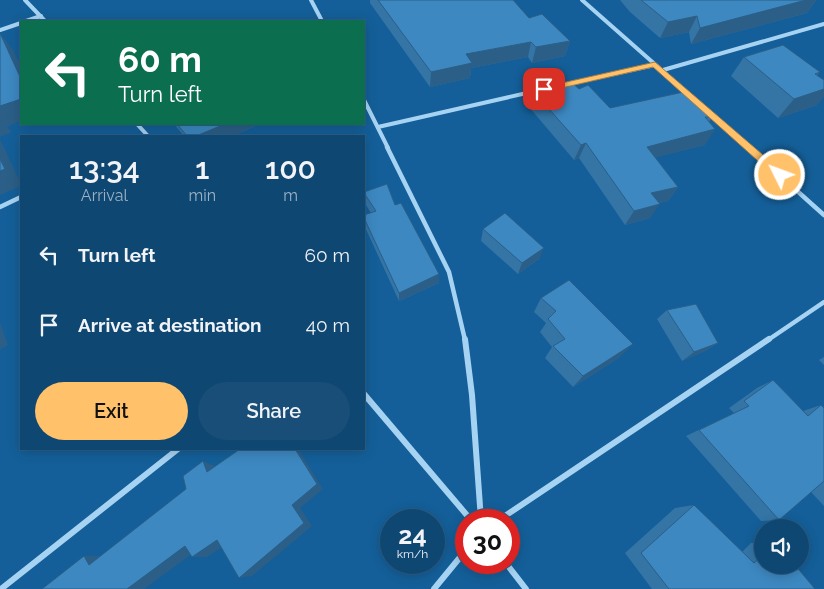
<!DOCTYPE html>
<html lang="en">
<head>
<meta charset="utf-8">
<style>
	:root { --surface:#0f4773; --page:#184e78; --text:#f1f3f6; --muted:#9bb2c4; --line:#2f5f85; --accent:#ffc169 }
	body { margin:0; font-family:Raleway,sans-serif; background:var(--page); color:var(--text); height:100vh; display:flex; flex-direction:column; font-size:19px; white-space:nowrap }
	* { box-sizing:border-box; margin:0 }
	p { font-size:16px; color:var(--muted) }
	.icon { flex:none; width:28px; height:28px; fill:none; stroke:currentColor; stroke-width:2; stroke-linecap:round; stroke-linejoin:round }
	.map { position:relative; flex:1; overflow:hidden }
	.details { position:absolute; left:20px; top:135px; width:345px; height:315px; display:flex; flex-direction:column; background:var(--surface); border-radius:0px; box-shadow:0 2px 12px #0003,0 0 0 1px var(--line) }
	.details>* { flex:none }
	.hud { position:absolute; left:20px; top:20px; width:345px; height:105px; border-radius:0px; box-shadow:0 2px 12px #0003,0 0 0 1px var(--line); background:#0b6e4f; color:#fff; overflow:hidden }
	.tools { position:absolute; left:754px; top:519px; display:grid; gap:10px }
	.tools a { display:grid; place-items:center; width:55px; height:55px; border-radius:50%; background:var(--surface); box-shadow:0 2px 12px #0003,0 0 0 1px var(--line); font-size:25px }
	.speed { position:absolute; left:380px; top:509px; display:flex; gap:10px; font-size:25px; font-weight:700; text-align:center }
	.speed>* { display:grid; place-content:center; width:65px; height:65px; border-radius:50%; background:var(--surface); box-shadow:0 2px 12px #0003,0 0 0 1px var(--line); line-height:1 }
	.speed small { font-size:12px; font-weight:400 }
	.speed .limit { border:8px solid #d22; background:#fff; color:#111 }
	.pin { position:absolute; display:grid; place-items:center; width:42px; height:42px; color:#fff; margin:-21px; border-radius:10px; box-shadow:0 2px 8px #0006 }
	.me { position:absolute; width:55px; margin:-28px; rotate:312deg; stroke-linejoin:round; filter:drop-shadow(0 0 4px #0008) }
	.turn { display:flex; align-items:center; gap:18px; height:105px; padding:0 15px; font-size:22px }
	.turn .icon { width:65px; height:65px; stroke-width:2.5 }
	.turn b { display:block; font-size:35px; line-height:42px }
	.eta { display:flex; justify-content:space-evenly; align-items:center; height:85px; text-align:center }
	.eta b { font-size:30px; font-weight:600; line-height:35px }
	.primary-button { display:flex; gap:10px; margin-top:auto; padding:10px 15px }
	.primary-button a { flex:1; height:58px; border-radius:30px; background:var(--accent); color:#111; font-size:20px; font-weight:600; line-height:58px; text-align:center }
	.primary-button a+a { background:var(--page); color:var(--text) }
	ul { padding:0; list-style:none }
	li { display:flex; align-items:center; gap:15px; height:70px; padding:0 15px }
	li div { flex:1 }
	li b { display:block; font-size:19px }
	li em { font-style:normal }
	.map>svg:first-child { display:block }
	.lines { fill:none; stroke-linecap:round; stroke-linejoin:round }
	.minor-far2 { stroke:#a7d3f3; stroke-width:4 }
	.minor-far1 { stroke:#a7d3f3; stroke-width:4.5 }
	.minor { stroke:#a7d3f3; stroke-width:6 }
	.wall { fill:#3475a6 }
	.shaded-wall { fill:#2b5f87 }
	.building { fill:#3d88c1; stroke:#2b5f87 }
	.route { fill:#ffc169; stroke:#a67d44 }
</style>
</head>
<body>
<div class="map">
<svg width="824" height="589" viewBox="0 0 824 589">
	<rect width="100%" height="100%" fill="#145f99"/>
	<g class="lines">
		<path class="minor-far2" d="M25,0L45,21
			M311,0L322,21
			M582,0L750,148
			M26,21L41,16
			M0,30L21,23
			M663,70L824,24
			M568,84L655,65
			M364,100L388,148
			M137,124L148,136
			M378,127L540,90"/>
		<path class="minor-far1" d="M387,147L449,272L465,340
			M748,147L824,215
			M0,207L21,197
			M768,340L824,302"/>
		<path class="minor" d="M465,339L472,395L481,520
			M364,394L471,520
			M499,520L769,339
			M505,562L526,589
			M1,589L178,449
			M434,589L466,550"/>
	</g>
	<path class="wall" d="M370,0H513L529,18L570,41L565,56L532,63L528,57L471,68L470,78L430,87L370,3Z
		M620,0H816L807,13L691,44L689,32L660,38L630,12Z
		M744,57L820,72L817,75V105L778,118L731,76Z
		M533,91L610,108L712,117L709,122L705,145L655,157L678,187L668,201L659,203L650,218L625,225L579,158L574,160L529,107Z
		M174,124H260L232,136H184Z
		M364,192L395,205L439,283L399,301L364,225V215L371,213L364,202Z
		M483,229L539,259L518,274L481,241Z
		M541,298L620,357L573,387L545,358L552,347L540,332L546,323L534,312Z
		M667,310L718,343L705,351L682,361L657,319Z
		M824,357V365L819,360Z
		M773,380L803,411L821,405L824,408V506L811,492L779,520L761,521L686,436L734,413L729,408L757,388Z
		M694,505L742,552L751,543H762V565L815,589H652L625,553L675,508Z"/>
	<path class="shaded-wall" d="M806,0H816L807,13L691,44L700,28Z
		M697,16L689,32L660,38L668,22Z
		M0,33L13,50L21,66V79Z
		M570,41L565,56L532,63L536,47Z
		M531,42L528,57L471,68L470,78L430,87L431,72L466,54Z
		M824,89V97L817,105L778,118L794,99Z
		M21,99V121L7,127L12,132L0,137V106Z
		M225,124H260L232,136H196Z
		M715,129L705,145L638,162L647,147Z
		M0,139L21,184V186L0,195Z
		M586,143L579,158L574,160L581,145Z
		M678,187L668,201L641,207L651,193Z
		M660,204L650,218L625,225L634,211Z
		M544,248L539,259L518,274L522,263Z
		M439,274V283L399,301V293Z
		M0,322L8,345L0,350Z
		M718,343L705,351L682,361L694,352Z
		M633,344L620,357L573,387L583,376Z
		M295,449H298L323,489L300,508L312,526L252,576L239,578L292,505Z
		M203,461L217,467L207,472Z
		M217,540L231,541L207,557H192Z
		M185,546L201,547L144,589H127Z
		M84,556H108L89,565Z"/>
	<path class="building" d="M378,0H513L529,18L542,14L570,41L536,47L531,42L466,54L472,63L431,72Z
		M641,0H806L700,28L697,16L668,22Z
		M0,33L21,79V99L0,106Z
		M783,45L820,72L815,74L824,80V89L794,99L744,57Z
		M571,82L579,89L588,85L610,108L688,91L712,117H705L715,129L647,147L678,187L651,193L660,204L634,211L586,143L581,145L533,91Z
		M177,124H225L196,136H187Z
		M0,159L5,169L0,171Z
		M387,184L395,205L401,203L439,274L399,293L364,218V215L376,211L364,193V192Z
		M505,213L544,248L522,263L483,229Z
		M569,280L633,344L583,376L553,346L565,339L548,319L556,311L541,298Z
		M696,304L718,343L694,352L667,310Z
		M773,380L808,416L821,405L824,408V481L779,520L699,430L749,406L744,401Z
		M240,449H295L317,484L292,505L304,523L239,578L217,540L192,557L185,546L127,589H42L84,556L89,565L186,489L183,476L203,461L207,472Z
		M694,505L754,563L762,556V565H795L815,589H669L641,553Z"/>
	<path class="route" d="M655,62L784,173V178H777L653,67L544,92L540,89L544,87Z"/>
</svg>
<div class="tools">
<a><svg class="icon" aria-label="sound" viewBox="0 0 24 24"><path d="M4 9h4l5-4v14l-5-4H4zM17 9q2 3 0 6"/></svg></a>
</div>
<div class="speed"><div>24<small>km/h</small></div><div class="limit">30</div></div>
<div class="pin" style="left:544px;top:89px;background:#d93025"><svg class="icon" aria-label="arrive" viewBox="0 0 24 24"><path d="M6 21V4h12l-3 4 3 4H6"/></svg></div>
<svg class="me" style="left:780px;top:175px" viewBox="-20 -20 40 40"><circle r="17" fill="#ffc169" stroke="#fff" stroke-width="3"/><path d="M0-11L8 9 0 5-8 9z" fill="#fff"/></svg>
<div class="hud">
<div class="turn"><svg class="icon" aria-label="left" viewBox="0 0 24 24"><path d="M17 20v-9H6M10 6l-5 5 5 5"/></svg><div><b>60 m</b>Turn left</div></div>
</div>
<section class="details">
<div class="eta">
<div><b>13:34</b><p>Arrival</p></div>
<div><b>1</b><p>min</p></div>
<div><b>100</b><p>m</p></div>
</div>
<ul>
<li><svg class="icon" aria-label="left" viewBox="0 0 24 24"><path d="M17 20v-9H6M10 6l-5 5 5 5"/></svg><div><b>Turn left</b></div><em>60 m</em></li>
<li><svg class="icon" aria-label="arrive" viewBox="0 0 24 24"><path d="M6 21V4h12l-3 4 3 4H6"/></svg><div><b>Arrive at destination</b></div><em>40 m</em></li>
</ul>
<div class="primary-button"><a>Exit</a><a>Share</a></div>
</section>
</div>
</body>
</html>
